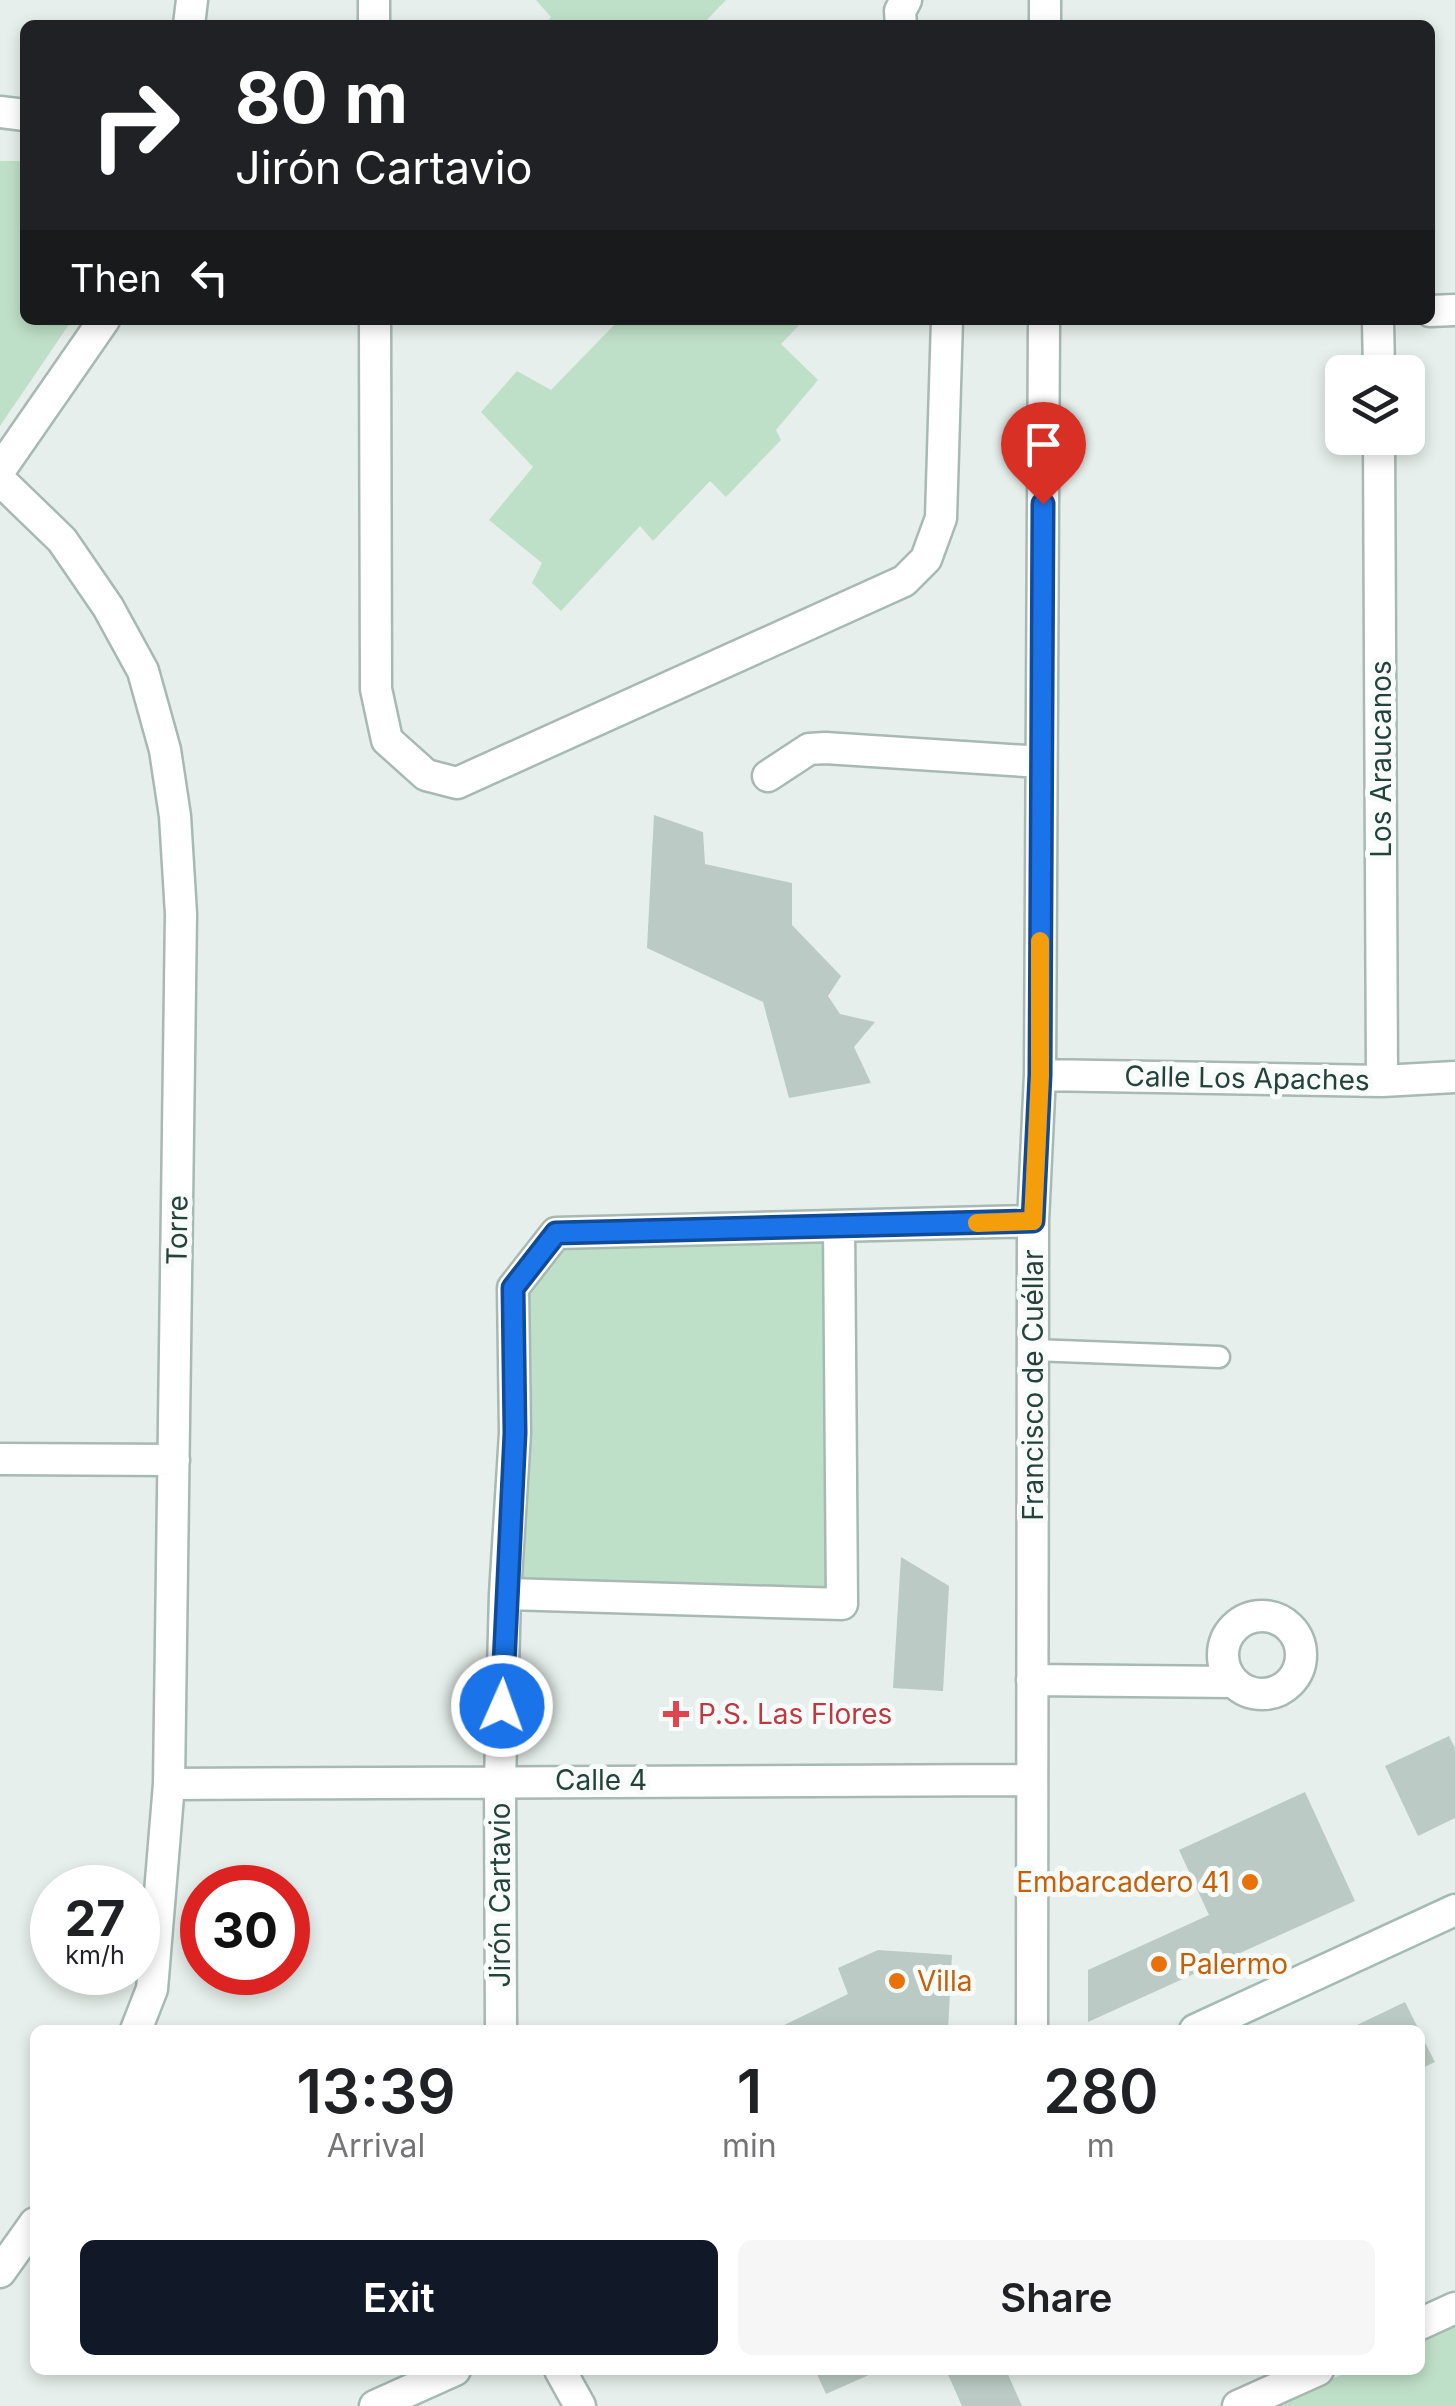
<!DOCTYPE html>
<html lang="en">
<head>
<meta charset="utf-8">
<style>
	:root { --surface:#fff; --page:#f6f6f6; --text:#202124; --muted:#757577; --accent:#111827 }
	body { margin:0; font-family:Inter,sans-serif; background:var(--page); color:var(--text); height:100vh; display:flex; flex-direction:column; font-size:38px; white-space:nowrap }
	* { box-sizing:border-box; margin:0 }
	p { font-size:32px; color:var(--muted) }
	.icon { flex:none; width:55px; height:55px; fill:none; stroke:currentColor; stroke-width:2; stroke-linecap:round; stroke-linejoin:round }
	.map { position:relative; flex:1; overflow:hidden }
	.drawer { position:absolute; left:30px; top:2025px; width:1395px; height:350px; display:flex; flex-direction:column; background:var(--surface); border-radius:15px; box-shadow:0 5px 15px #0003 }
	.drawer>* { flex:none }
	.hud { position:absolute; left:20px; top:20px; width:1415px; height:305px; border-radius:15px; box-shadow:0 5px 15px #0003; background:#202124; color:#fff; overflow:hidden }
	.controls { position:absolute; left:1325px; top:355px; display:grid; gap:20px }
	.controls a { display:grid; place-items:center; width:100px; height:100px; border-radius:15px; background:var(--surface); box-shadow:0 5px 15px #0003; font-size:50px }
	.speed { position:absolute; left:30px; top:1865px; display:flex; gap:20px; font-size:50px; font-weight:700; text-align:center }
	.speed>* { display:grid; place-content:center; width:130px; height:130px; border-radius:50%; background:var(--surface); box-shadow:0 5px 15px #0003; line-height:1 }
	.speed small { font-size:25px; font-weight:400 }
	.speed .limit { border:15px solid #d22; background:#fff; color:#111 }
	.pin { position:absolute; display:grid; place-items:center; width:85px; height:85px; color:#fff; margin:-102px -42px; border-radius:50% 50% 50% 0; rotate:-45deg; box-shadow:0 0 10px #0007 }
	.pin .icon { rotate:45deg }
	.me { position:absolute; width:110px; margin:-55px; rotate:2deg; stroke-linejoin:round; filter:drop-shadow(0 0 8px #0008) }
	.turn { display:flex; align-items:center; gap:35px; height:210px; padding:0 50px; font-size:45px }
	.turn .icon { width:130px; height:130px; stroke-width:2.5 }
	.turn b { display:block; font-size:70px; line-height:85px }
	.then { display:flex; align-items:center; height:95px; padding:0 50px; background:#0003; gap:20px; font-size:38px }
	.eta { display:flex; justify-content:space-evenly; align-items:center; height:170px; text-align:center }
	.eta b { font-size:60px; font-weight:600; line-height:70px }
	.primary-button { display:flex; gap:20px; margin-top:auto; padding:20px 50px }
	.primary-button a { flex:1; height:115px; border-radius:15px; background:var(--accent); color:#fff; font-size:40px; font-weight:600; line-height:115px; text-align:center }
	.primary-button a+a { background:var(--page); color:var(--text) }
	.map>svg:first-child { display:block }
	.green { fill:#bfe0c8 }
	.building { fill:#bbcac4 }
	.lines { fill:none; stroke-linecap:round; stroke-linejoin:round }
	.lane-casing { stroke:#a8b8b2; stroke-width:25 }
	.street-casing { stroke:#a8b8b2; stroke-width:35 }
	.secondary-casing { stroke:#a4bbb3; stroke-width:35 }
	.lane { stroke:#fff; stroke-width:20 }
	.street { stroke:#fff; stroke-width:30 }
	.secondary { stroke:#fff; stroke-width:30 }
	.route-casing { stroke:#114b97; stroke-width:25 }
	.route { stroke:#1a73e8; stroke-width:18 }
	.slow { stroke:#f59e0b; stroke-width:18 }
	.health-dot { fill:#e0444e; stroke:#f7fbf9; stroke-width:4 }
	.food-dot { fill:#e8710a; stroke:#f7fbf9; stroke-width:4 }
	.labels { text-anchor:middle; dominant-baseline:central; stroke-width:10; stroke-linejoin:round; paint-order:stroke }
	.street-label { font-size:28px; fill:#24423a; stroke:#f7fbf9 }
	.health-label { font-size:28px; fill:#be3a42; stroke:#f7fbf9; text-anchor:start }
	.food-label { font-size:28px; fill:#c56008; stroke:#f7fbf9; text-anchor:start }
</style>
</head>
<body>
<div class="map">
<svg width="1455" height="2406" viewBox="0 0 1455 2406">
	<rect width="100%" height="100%" fill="#e6efeb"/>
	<path class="green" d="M536,0H726L702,25H545L551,17Z
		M0,161H25V320H72L0,426Z
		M619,320H804L781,344L818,380L776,430L781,440L726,497L710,481L653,541L640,526L561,611L532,583L542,563L489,520L533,467L481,412L517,371L551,390Z
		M839,1226L842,1604L505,1594L513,1288L556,1233Z
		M1455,2320V2406H1276L1351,2370H1420V2337Z"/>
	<path class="building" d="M654,815L703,832L705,864L792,883V925L841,976L828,996L840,1014L875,1022L854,1047L871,1083L789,1098L763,1002L647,948Z
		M901,1557L949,1586L943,1691L893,1688Z
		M1449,1736L1455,1748V1818L1418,1836L1385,1766Z
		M1305,1792L1355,1901L1088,2022V1970L1209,1915L1179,1850Z
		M878,1950L952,1955L948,2030H774L848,1994L838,1968Z
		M1405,2002L1419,2030H1360L1357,2025Z
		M1420,2033L1435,2062L1420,2069Z
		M815,2370H880L826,2394Z
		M946,2370H1006L1022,2406H962Z"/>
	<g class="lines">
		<defs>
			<path id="lane" d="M1033,1350L1219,1357"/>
			<path id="street" d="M374,0V25
				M189,25L192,0
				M901,25L900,11L906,0
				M1045,25V0
				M0,112L25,115
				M1430,311L1455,310
				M375,320L376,689L387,740L426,775L457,783L904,581L926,559L941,518L947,320
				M1378,320L1379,372
				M1379,438L1382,1081
				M0,470L104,320
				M0,480L62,540L108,607L143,671L165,750L175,816L181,914L169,1784L152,1989L136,2030
				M768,776L809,749L825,748L1041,762
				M1040,1075L1382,1081L1455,1077
				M0,1459L174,1460
				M505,1594L842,1604L839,1226
				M1223 1655a39 39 0 1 1 78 0a39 39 0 1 1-78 0Z
				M1032,1680L1233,1682
				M169,1784L1032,1780
				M501,2030L500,1781L505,1594L515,1433L513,1288L556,1233L1033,1221
				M1032,2030L1033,1221L1040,1075L1044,320
				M0,2272L35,2223
				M1420,2324L1455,2308
				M560,2370L580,2406
				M1238,2406L1318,2370"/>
			<path id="secondary" d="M1195,2030L1455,1910
				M375,2406L455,2370"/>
		</defs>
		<use href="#lane" class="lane-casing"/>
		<use href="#street" class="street-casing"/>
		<use href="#secondary" class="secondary-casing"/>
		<use href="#lane" class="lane"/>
		<use href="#street" class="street"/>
		<use href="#secondary" class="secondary"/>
	</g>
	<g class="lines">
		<defs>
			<path id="route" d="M502,1706L515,1433L513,1288L556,1233L1033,1221L1040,1075L1043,504"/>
		</defs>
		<use href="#route" class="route-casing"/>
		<use href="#route" class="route"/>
		<path class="slow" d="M977,1223L1033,1221L1040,1075V941"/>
	</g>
	<path class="health-dot" d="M671 1699h10v10h10v10h-10v10h-10v-10h-10v-10h10z"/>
	<g class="food-dot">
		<circle cx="1250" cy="1882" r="10"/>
		<circle cx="1159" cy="1964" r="10"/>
		<circle cx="897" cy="1981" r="10"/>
	</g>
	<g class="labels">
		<g class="street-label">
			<text transform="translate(1381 759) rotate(-90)">Los Araucanos</text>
			<text transform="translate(1247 1078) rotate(1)">Calle Los Apaches</text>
			<text transform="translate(177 1230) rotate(-89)">Torre</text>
			<text transform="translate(1033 1385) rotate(-90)">Francisco de Cuéllar</text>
			<text x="601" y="1780">Calle 4</text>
			<text transform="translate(500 1895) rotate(-90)">Jirón Cartavio</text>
		</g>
		<g class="health-label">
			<text x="698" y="1714">P.S. Las Flores</text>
		</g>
		<g class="food-label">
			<text x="1230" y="1882" text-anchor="end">Embarcadero 41</text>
			<text x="1179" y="1964">Palermo</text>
			<text x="917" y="1981">Villa</text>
		</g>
	</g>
</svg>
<div class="controls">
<a><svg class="icon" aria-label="layers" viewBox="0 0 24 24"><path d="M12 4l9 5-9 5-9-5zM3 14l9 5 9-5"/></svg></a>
</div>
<div class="speed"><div>27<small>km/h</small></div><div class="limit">30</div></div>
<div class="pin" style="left:1043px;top:504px;background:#d93025"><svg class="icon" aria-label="arrive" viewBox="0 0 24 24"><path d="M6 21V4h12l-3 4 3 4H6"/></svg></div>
<svg class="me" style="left:502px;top:1706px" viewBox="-20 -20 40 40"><circle r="17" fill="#1a73e8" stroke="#fff" stroke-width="3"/><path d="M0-11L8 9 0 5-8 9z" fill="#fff"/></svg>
<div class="hud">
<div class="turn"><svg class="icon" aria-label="right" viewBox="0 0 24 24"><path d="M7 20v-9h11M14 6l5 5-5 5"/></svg><div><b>80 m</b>Jirón Cartavio</div></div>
<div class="then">Then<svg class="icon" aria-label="left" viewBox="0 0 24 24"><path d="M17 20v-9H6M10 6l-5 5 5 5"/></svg></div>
</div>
<section class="drawer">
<div class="eta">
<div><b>13:39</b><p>Arrival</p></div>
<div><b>1</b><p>min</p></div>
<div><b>280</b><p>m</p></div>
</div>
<div class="primary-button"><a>Exit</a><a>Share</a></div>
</section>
</div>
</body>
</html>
